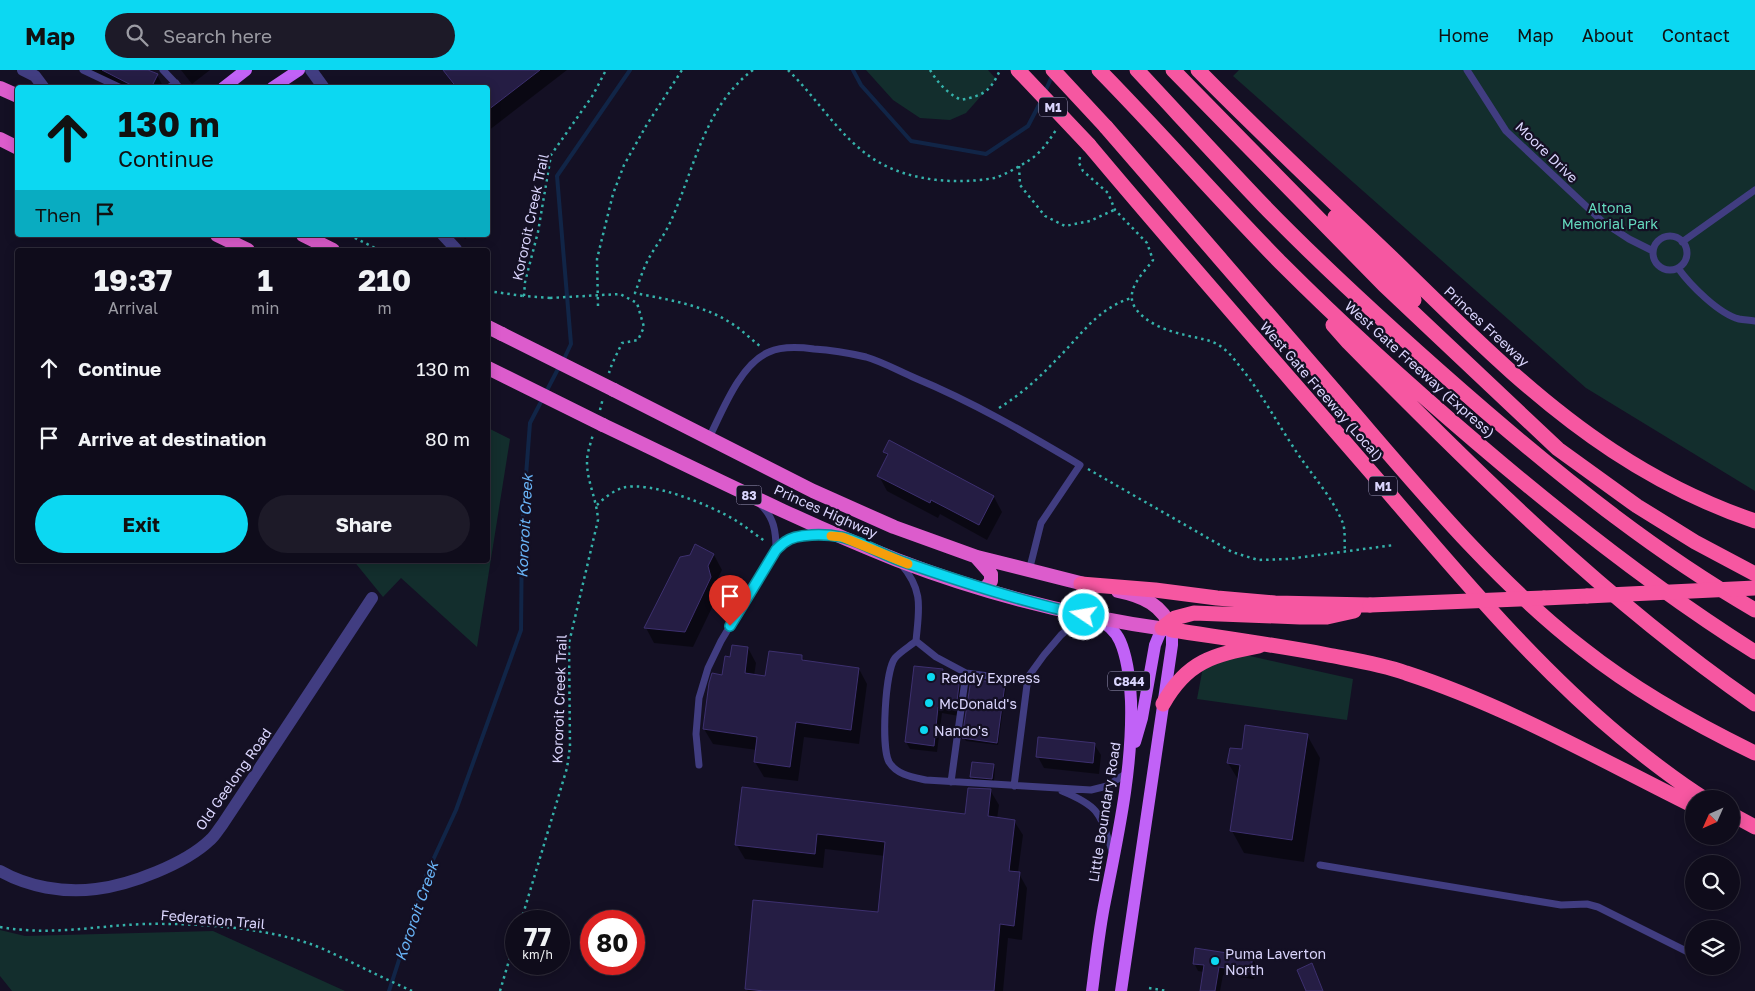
<!DOCTYPE html>
<html lang="en">
<head>
<meta charset="utf-8">
<style>
	:root { --surface:#0f0c1b; --page:#1d1a28; --text:#f1f3f6; --muted:#9b9ba3; --line:#2f2c3a; --accent:#0cd8f2 }
	body { margin:0; font-family:"Golos Text",sans-serif; background:var(--page); color:var(--text); height:100vh; display:flex; flex-direction:column; font-size:19px; white-space:nowrap }
	* { box-sizing:border-box; margin:0 }
	p { font-size:16px; color:var(--muted) }
	.icon { flex:none; width:28px; height:28px; fill:none; stroke:currentColor; stroke-width:2; stroke-linecap:round; stroke-linejoin:round }
	.map { position:relative; flex:1; overflow:hidden }
	.panel { position:absolute; left:15px; top:178px; width:475px; height:315px; display:flex; flex-direction:column; background:var(--surface); border-radius:5px; box-shadow:0 2px 12px #0003,0 0 0 1px var(--line) }
	.panel>* { flex:none }
	.guide { position:absolute; left:15px; top:15px; width:475px; height:152px; border-radius:5px; box-shadow:0 2px 12px #0003,0 0 0 1px var(--line); background:#0cd8f2; color:#111; overflow:hidden }
	.needle { width:32px; rotate:225deg }
	.controls { position:absolute; left:1685px; top:720px; display:grid; gap:10px }
	.controls a { display:grid; place-items:center; width:55px; height:55px; border-radius:50%; background:var(--surface); box-shadow:0 2px 12px #0003,0 0 0 1px var(--line); font-size:25px }
	.speed { position:absolute; left:505px; top:840px; display:flex; gap:10px; font-size:25px; font-weight:700; text-align:center }
	.speed>* { display:grid; place-content:center; width:65px; height:65px; border-radius:50%; background:var(--surface); box-shadow:0 2px 12px #0003,0 0 0 1px var(--line); line-height:1 }
	.speed small { font-size:12px; font-weight:400 }
	.speed .limit { border:8px solid #d22; background:#fff; color:#111 }
	.pin { position:absolute; display:grid; place-items:center; width:42px; height:42px; color:#fff; margin:-51px -21px; border-radius:50% 50% 50% 0; rotate:-45deg; box-shadow:0 0 5px #0007 }
	.pin .icon { rotate:45deg }
	.me { position:absolute; width:55px; margin:-28px; rotate:282deg; stroke-linejoin:round; filter:drop-shadow(0 0 4px #0008) }
	.turn { display:flex; align-items:center; gap:18px; height:105px; padding:0 20px; font-size:22px }
	.turn .icon { width:65px; height:65px; stroke-width:2.5 }
	.turn b { display:block; font-size:35px; line-height:42px }
	.then { display:flex; align-items:center; height:48px; padding:0 20px; background:#0003; gap:10px; font-size:19px }
	.eta { display:flex; justify-content:space-evenly; align-items:center; height:85px; text-align:center }
	.eta b { font-size:30px; font-weight:700; line-height:35px }
	.button { display:flex; gap:10px; margin-top:auto; padding:10px 20px }
	.button a { flex:1; height:58px; border-radius:30px; background:var(--accent); color:#111; font-size:20px; font-weight:700; line-height:58px; text-align:center }
	.button a+a { background:var(--page); color:var(--text) }
	ul { padding:0; list-style:none }
	li { display:flex; align-items:center; gap:15px; height:70px; padding:0 20px }
	li div { flex:1 }
	li b { display:block; font-size:19px }
	li em { font-style:normal }
	header { display:flex; align-items:center; gap:30px; box-sizing:border-box; height:70px; padding:0 25px; background:var(--accent); color:#111 }
	header strong { font-size:24px }
	nav { display:flex; gap:28px; margin-inline-start:auto; font-size:18px }
	.search { width:350px; height:45px; background:var(--page); display:flex; align-items:center; gap:12px; box-sizing:border-box; padding:0 18px; border-radius:28px; color:var(--muted); font-size:19px }
	.map>svg:first-child { display:block }
	.green { fill:#132e2d }
	.shadow { fill:#0007 }
	.lines { fill:none; stroke-linecap:round; stroke-linejoin:round }
	.stream { stroke:#112547; stroke-width:4 }
	.building { fill:#251d44; stroke:#3d306f }
	.path { stroke:#35b1aa; stroke-width:2.5; stroke-dasharray:2.5 4; stroke-linecap:butt }
	.service { stroke:#413d81; stroke-width:7 }
	.minor { stroke:#413d81; stroke-width:12 }
	.primary { stroke:#c162f7; stroke-width:12 }
	.trunk { stroke:#dc5ccc; stroke-width:14 }
	.motorway { stroke:#f657a1; stroke-width:15 }
	.path-bridge { stroke:#35b1aa; stroke-width:2.5; stroke-dasharray:2.5 4; stroke-linecap:butt }
	.trunk-bridge { stroke:#dc5ccc; stroke-width:14 }
	.motorway-bridge { stroke:#f657a1; stroke-width:15 }
	.route-casing { stroke:#088c9d; stroke-width:12 }
	.route { stroke:#0cd8f2; stroke-width:9 }
	.slow { stroke:#f59e0b; stroke-width:9 }
	.poi-dot { fill:#0cd8f2; stroke:#141024; stroke-width:2 }
	.labels { text-anchor:middle; dominant-baseline:central; stroke-width:4.5; stroke-linejoin:round; paint-order:stroke }
	.shield { fill:#141024; stroke:#9f9abc; stroke-width:1 }
	.shield-label { font-size:12px; font-weight:bold; fill:#dad5fd }
	.street-label { font-size:14px; fill:#dad5fd; stroke:#141024 }
	.park-label { font-size:14px; fill:#64dabe; stroke:#141024 }
	.poi-label { font-size:14px; fill:#dad5fd; stroke:#141024; text-anchor:start }
	.water-label { font-size:15px; font-style:italic; fill:#69b4f7; stroke:#141024 }
</style>
</head>
<body>
<header>
<strong>Map</strong>
<div class="search"><svg class="icon" aria-label="search" viewBox="0 0 24 24"><circle cx="10" cy="10" r="6"/><path d="M15 15l6 6"/></svg>Search here</div>
<nav><a>Home</a><a>Map</a><a>About</a><a>Contact</a></nav>
</header>
<div class="map">
<svg width="1755" height="921" viewBox="0 0 1755 921">
	<rect width="100%" height="100%" fill="#141024"/>
	<path class="green" d="M866,0H988L996,9L966,43L950,50L920,48L893,30Z
		M1239,0H1755V421L1586,318L1233,6Z
		M488,358L510,369L477,577L401,508L383,527L353,490H488Z
		M1228,586H1250L1353,609L1347,650L1197,629L1203,597Z
		M0,860L25,866L213,861L345,921H12L0,906Z"/>
	<path class="shadow" d="M87,0H146L157,5L163,16L162,18H123Z
		M181,0H210L192,14Z
		M444,0H567L488,61V18H449L453,15Z
		M462,165H470L465,169Z
		M885,382L994,427L1002,442L987,470L940,444L938,448L887,421L879,406L888,388Z
		M714,485L722,500L716,512L719,523L693,577L654,573L646,558Z
		M748,578L756,593L754,606L766,608L802,586L805,592L859,599L867,614L859,674L804,667L798,711L764,707L755,692L757,680L713,674L704,659L723,606L731,588Z
		M942,600L946,607L959,609L963,615L959,646L942,643L937,682L910,679L906,672Z
		M1004,615L1006,618L998,675L966,671L964,668Z
		M1307,665L1320,688L1304,792L1244,783L1232,761L1239,711L1228,693L1243,681Z
		M1094,674L1101,685L1099,704L1044,698L1038,687Z
		M993,696L995,699L994,711L973,710L971,707Z
		M743,719L966,745L990,720L999,735L997,749L1014,751L1023,765L1018,802L1027,818L1022,870L1008,868L1003,921H748L746,919L879,844L885,786L825,779L823,798L745,789L736,774Z
		M1252,888L1256,895L1254,909L1223,905L1220,921H1201L1204,902L1198,901L1194,893Z"/>
	<g class="lines">
		<path class="stream" d="M853,0L861,15L911,71L986,84L1028,56L1041,31
			M1045,22L1052,6
			M563,291L571,274L557,106L630,0
			M389,921L427,803L456,740L521,560L522,458L530,353L559,297"/>
	</g>
	<path class="building" d="M102,0H148L158,4L151,18H137Z
		M443,0H540L488,40V18H457Z
		M889,370L994,426L979,455L931,430L930,433L877,406L888,384L883,382Z
		M695,474L714,484L708,496L711,507L685,562L644,558L680,487L690,485Z
		M732,575L748,577L745,603L765,606L769,581L802,585V590L859,598L851,660L796,652L790,697L754,692L757,667L703,659L709,613L712,603L722,605L725,586L730,587Z
		M914,596L943,599L942,605L960,607L956,639L938,637L934,676L905,672Z
		M971,609L1005,614L997,673L962,668Z
		M1245,655L1308,664L1292,770L1230,761L1240,695L1227,693L1230,678L1242,679Z
		M1038,667L1095,673L1093,693L1036,687Z
		M972,692L994,694L992,709L970,707Z
		M742,717L965,744L968,718L991,719L988,746L1015,750L1009,801L1020,802L1014,856L1000,854L994,921H764L745,919L753,830L878,842L885,772L817,764L815,784L735,775Z
		M1195,878L1253,887L1250,902L1219,897L1215,921H1200L1204,895L1193,894Z
		M1312,893L1323,921H1306L1297,900Z"/>
	<g class="lines">
		<path class="path" d="M753,0C703,37 694,102 669,155C663,167 655,177 649,188C643,199 639,212 635,223C669,230 705,235 734,255C743,261 752,270 761,277
			M788,0C817,28 838,65 872,88C906,111 955,115 994,108C1005,105 1018,97 1028,91C1040,84 1048,72 1056,60
			M930,0C938,13 947,23 961,30C984,25 990,22 1000,0
			M1080,87L1079,93L1083,101L1108,123L1115,140L1147,173L1153,190C1143,204 1123,221 1136,239C1147,254 1168,261 1185,265C1199,269 1213,269 1224,279C1231,284 1236,292 1242,299C1261,323 1275,349 1292,375C1308,401 1330,423 1342,451C1346,459 1344,472 1345,481
			M1019,96L1020,115L1045,146L1065,156L1090,151L1114,140
			M349,165L379,180
			M488,221L523,226
			M602,225L620,224L637,233L644,257L638,270L622,273L612,294L609,303
			M550,228L524,226L525,212L538,162L551,85L593,25L606,0
			M598,236L597,189L613,124L624,95L646,56L682,0
			M999,338C1020,325 1038,309 1055,291C1081,266 1095,240 1131,228
			M600,340L603,328
			M1088,399L1232,482L1258,490L1288,489L1394,475
			M597,435C604,428 613,421 622,418C650,410 710,435 735,450C746,457 756,465 766,472
			M521,851L567,698L570,677L569,573L598,450C597,430 587,412 587,392C587,382 591,373 593,364
			M0,857C51,866 93,856 144,854C197,853 266,857 316,876C327,880 337,886 347,890C369,901 390,911 412,921
			M1149,918L1167,921
			M500,921L516,867"/>
		<path class="service" d="M83,0L121,18
			M163,0L180,18
			M1467,0L1506,61L1603,152L1629,169L1653,181
			M168,18L176,13
			M1653 183a17 17 0 1 1 34 0a17 17 0 1 1-34 0Z
			M1682,172L1755,120
			M1678,198C1690,215 1719,244 1739,249C1744,250 1750,250 1755,251
			M709,368C722,342 740,294 769,282C782,276 799,277 814,279C831,280 849,283 866,287C883,292 899,301 915,308C973,332 1026,363 1080,395L1041,453L1029,501
			M761,435C774,448 776,461 776,479
			M901,494C924,521 919,538 916,571C910,576 900,582 895,588C885,601 881,677 889,692C897,705 912,707 926,710L1091,720L1107,716L1127,703
			M916,571L936,587L966,603L1027,611
			M699,695L696,664L699,628L708,598L721,571L776,479C793,464 807,465 829,466
			M951,712L966,603
			M1014,716L1028,607L1044,585L1061,565L1084,545
			M1062,721C1101,737 1100,744 1112,781
			M1320,795L1561,835L1587,834L1598,837L1690,883"/>
		<path class="minor" d="M23,0L35,6L44,18
			M311,0L324,18
			M443,165L456,179
			M0,801C28,817 63,823 96,819C130,815 185,794 210,770C215,766 218,760 222,755L372,528"/>
		<path class="primary" d="M223,18L246,0
			M272,18L299,0
			M1135,672L1142,648L1155,575L1162,558
			M1092,921C1096,891 1099,860 1105,831C1118,765 1133,698 1131,631C1130,611 1128,589 1120,571C1115,560 1106,554 1096,547
			M1121,921L1172,575V560"/>
		<path class="trunk" d="M0,18L18,26
			M0,69L18,78
			M217,165L248,180
			M303,165L333,180
			M488,257L502,264
			M614,320L813,421L894,457L977,487L1092,516
			M603,355C700,401 796,450 897,490C985,524 1078,547 1172,560C1163,535 1143,526 1118,521
			M977,488L991,504V511L985,519"/>
		<path class="motorway" d="M1099,0C1161,63 1219,130 1281,193C1343,255 1409,315 1476,372C1565,448 1656,520 1755,582
			M1137,0C1179,45 1221,91 1264,136C1334,208 1410,276 1485,341C1570,414 1658,484 1755,540
			M1173,0L1384,215L1558,379L1637,436L1695,472L1755,504
			M1198,0C1262,65 1328,127 1394,190C1463,257 1532,328 1613,381C1657,410 1705,434 1755,451
			M1106,57C1182,144 1257,232 1333,319C1412,410 1488,505 1583,579C1636,621 1695,654 1755,683
			M1089,75C1183,187 1280,297 1376,408C1453,498 1530,591 1621,667C1648,689 1676,711 1705,729
			M1335,147L1414,230
			M1333,255L1348,272C1476,402 1605,530 1755,634
			M1081,514L1155,520L1217,528L1275,533L1370,535
			M1544,528L1587,526
			M1162,558L1175,548L1194,543L1300,547H1327L1354,541
			M1172,560C1224,568 1276,575 1328,585C1354,590 1381,594 1406,603C1507,636 1599,689 1694,736
			M1163,634C1187,591 1213,585 1259,576
			M1731,744L1755,757"/>
		<path class="path-bridge" d="M550,228L602,225"/>
		<path class="trunk-bridge" d="M502,264L614,320
			M488,298L603,355"/>
		<path class="motorway-bridge" d="M1018,0L1089,75
			M1053,0L1106,57
			M1587,526L1755,518
			M1370,535L1544,528"/>
	</g>
	<g class="lines">
		<defs>
			<path id="route" d="M730,556L776,480C779,477 782,474 785,472C796,463 827,464 841,467C858,470 883,485 901,491C961,512 1022,532 1084,545"/>
		</defs>
		<use href="#route" class="route-casing"/>
		<use href="#route" class="route"/>
		<path class="slow" d="M831,466L842,467L908,494"/>
	</g>
	<g class="poi-dot">
		<circle cx="931" cy="607" r="5"/>
		<circle cx="929" cy="633" r="5"/>
		<circle cx="924" cy="660" r="5"/>
		<circle cx="1215" cy="891" r="5"/>
	</g>
	<g class="labels">
		<g class="shield">
			<rect x="1039" y="27.5" width="28" height="19" rx="4"/>
			<rect x="1369" y="406.5" width="28" height="19" rx="4"/>
			<rect x="736.5" y="415.5" width="25" height="19" rx="4"/>
			<rect x="1108" y="601.5" width="42" height="19" rx="4"/>
		</g>
		<g class="shield-label">
			<text x="1053" y="37">M1</text>
			<text x="1383" y="416">M1</text>
			<text x="749" y="425">83</text>
			<text x="1129" y="611">C844</text>
		</g>
		<g class="street-label">
			<text transform="translate(1547 82) rotate(44)">Moore Drive</text>
			<text transform="translate(530 147) rotate(-78)">Kororoit Creek Trail</text>
			<text transform="translate(1487 256) rotate(43)">Princes Freeway</text>
			<text transform="translate(1420 299) rotate(42)">West Gate Freeway (Express)</text>
			<text transform="translate(1322 321) rotate(49)">West Gate Freeway (Local)</text>
			<text transform="translate(826 441) rotate(24)">Princes Highway</text>
			<text transform="translate(559 629) rotate(-88)">Kororoit Creek Trail</text>
			<text transform="translate(233 709) rotate(-55)">Old Geelong Road</text>
			<text transform="translate(1104 742) rotate(-81)">Little Boundary Road</text>
			<text transform="translate(213 849) rotate(5)">Federation Trail</text>
		</g>
		<g class="park-label">
			<text x="1610" y="137">Altona<tspan x="1610" dy="16">Memorial Park</tspan></text>
		</g>
		<g class="poi-label">
			<text x="941" y="607">Reddy Express</text>
			<text x="939" y="633">McDonald's</text>
			<text x="934" y="660">Nando's</text>
			<text x="1225" y="883">Puma Laverton<tspan x="1225" dy="16">North</tspan></text>
		</g>
		<g class="water-label">
			<text transform="translate(524 456) rotate(-87)">Kororoit Creek</text>
			<text transform="translate(416 841) rotate(-71)">Kororoit Creek</text>
		</g>
	</g>
</svg>
<div class="controls">
<a><svg class="needle" viewBox="-14 -14 28 28"><path d="M0-13l5 13h-10z" fill="#e53935"/><path d="M0 13l5-13h-10z" fill="#9b9ba3"/></svg></a>
<a><svg class="icon" aria-label="search" viewBox="0 0 24 24"><circle cx="10" cy="10" r="6"/><path d="M15 15l6 6"/></svg></a>
<a><svg class="icon" aria-label="layers" viewBox="0 0 24 24"><path d="M12 4l9 5-9 5-9-5zM3 14l9 5 9-5"/></svg></a>
</div>
<div class="speed"><div>77<small>km/h</small></div><div class="limit">80</div></div>
<div class="pin" style="left:730px;top:556px;background:#d93025"><svg class="icon" aria-label="arrive" viewBox="0 0 24 24"><path d="M6 21V4h12l-3 4 3 4H6"/></svg></div>
<svg class="me" style="left:1084px;top:545px" viewBox="-20 -20 40 40"><circle r="17" fill="#0cd8f2" stroke="#fff" stroke-width="3"/><path d="M0-11L8 9 0 5-8 9z" fill="#fff"/></svg>
<div class="guide">
<div class="turn"><svg class="icon" aria-label="ahead" viewBox="0 0 24 24"><path d="M12 20V5M6 11l6-6 6 6"/></svg><div><b>130 m</b>Continue</div></div>
<div class="then">Then<svg class="icon" aria-label="arrive" viewBox="0 0 24 24"><path d="M6 21V4h12l-3 4 3 4H6"/></svg></div>
</div>
<section class="panel">
<div class="eta">
<div><b>19:37</b><p>Arrival</p></div>
<div><b>1</b><p>min</p></div>
<div><b>210</b><p>m</p></div>
</div>
<ul>
<li><svg class="icon" aria-label="ahead" viewBox="0 0 24 24"><path d="M12 20V5M6 11l6-6 6 6"/></svg><div><b>Continue</b></div><em>130 m</em></li>
<li><svg class="icon" aria-label="arrive" viewBox="0 0 24 24"><path d="M6 21V4h12l-3 4 3 4H6"/></svg><div><b>Arrive at destination</b></div><em>80 m</em></li>
</ul>
<div class="button"><a>Exit</a><a>Share</a></div>
</section>
</div>
</body>
</html>
